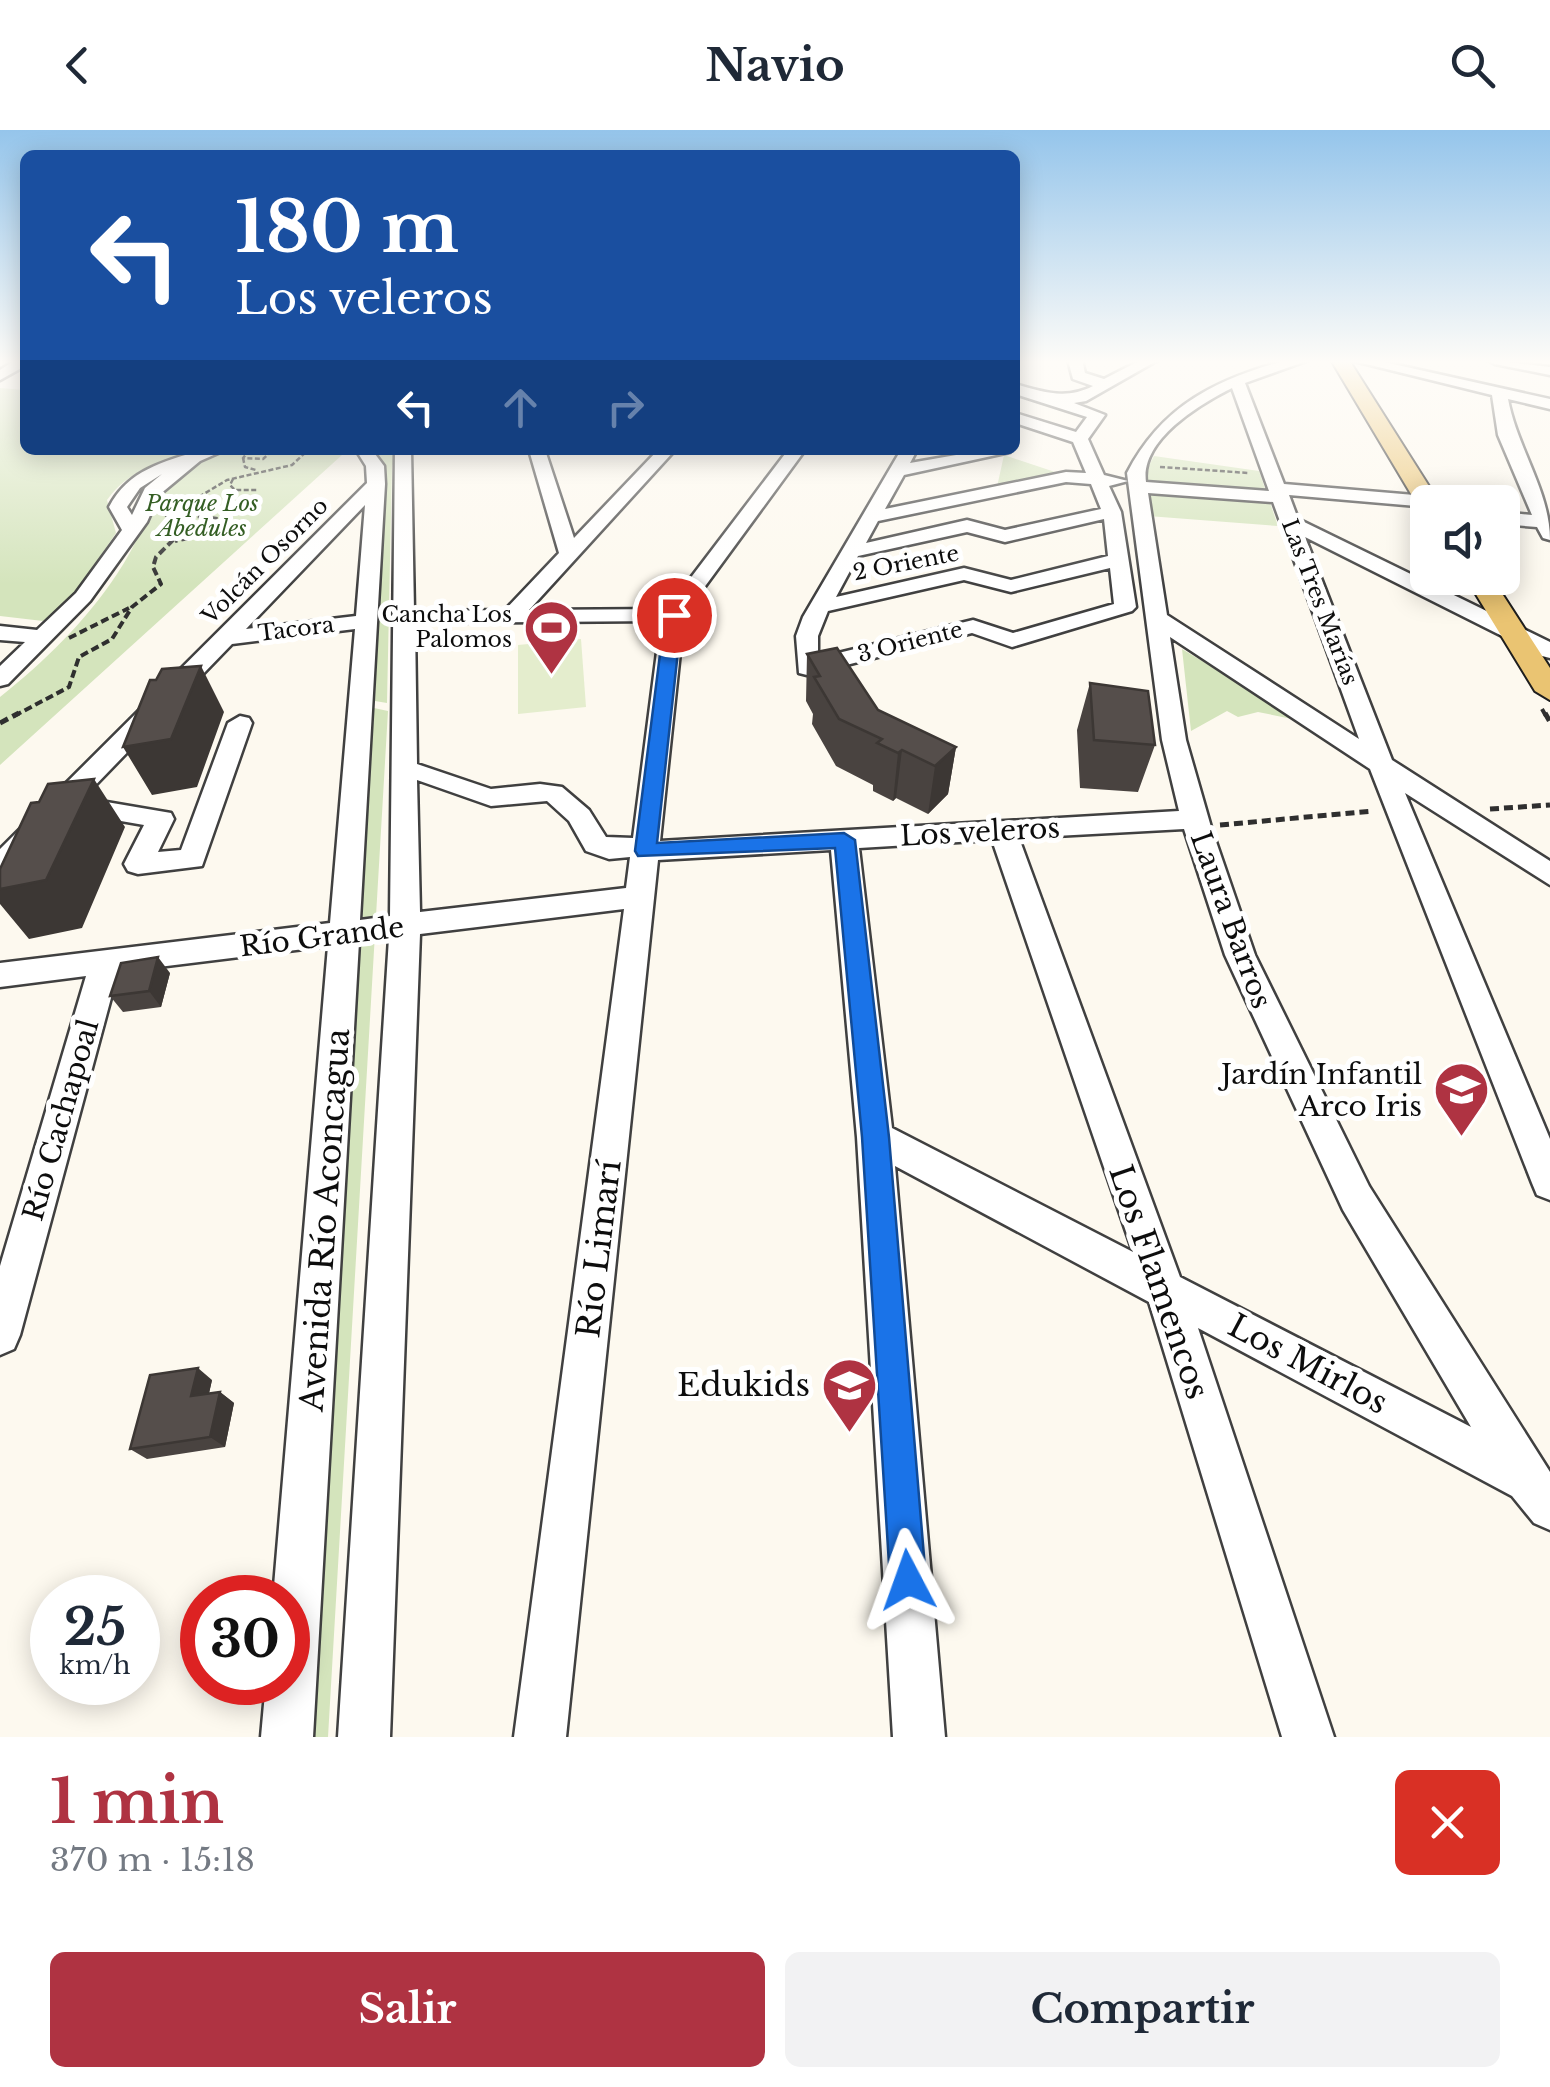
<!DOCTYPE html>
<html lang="es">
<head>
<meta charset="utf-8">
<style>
	:root { --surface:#fff; --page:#f2f2f3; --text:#1f2937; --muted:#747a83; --accent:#af3342 }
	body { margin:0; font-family:"Libre Baskerville",serif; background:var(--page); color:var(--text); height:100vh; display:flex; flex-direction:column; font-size:38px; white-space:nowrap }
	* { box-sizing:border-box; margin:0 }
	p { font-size:32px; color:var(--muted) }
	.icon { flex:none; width:55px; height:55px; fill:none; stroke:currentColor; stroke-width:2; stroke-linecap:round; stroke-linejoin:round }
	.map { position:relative; height:1607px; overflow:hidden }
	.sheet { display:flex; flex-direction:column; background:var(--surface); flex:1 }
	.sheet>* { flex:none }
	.top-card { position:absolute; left:20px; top:20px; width:1000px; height:305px; border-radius:15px; box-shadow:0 5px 25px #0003; background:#1a4fa0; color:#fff; overflow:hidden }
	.fabs { position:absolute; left:1410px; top:355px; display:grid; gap:20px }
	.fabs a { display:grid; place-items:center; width:110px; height:110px; border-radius:15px; background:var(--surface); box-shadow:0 5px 25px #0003; font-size:50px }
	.speed { position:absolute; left:30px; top:1445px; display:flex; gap:20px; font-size:50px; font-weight:700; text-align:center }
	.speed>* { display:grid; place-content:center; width:130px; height:130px; border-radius:50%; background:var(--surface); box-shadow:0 5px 25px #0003; line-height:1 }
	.speed small { font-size:25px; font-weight:400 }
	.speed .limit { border:15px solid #d22; background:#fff; color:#111 }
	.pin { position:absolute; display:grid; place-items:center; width:85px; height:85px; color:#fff; margin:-42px; border:5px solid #fff; border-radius:50%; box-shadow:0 2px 10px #0007 }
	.me { position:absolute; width:110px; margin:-55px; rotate:356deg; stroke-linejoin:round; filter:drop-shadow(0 0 8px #0008) }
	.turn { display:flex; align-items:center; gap:35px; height:210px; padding:0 50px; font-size:45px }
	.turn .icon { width:130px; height:130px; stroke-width:2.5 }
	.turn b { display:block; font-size:70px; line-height:85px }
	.lanes { display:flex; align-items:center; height:95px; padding:0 50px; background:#0003; justify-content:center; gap:50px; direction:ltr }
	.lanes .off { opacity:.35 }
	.round { display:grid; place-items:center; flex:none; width:105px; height:105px; border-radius:15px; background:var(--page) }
	.headline { display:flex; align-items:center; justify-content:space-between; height:170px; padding:0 50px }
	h1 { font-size:60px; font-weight:800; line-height:75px; color:var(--accent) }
	.cta { display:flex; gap:20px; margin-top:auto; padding:20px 50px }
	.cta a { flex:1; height:115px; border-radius:15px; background:var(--accent); color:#fff; font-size:40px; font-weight:800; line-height:115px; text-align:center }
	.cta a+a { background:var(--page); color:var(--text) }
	header { display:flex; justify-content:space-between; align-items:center; height:130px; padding:0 50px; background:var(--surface); font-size:45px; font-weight:800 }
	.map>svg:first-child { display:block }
	.green { fill:#d4e4bc }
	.pitch { fill:#e4edcd }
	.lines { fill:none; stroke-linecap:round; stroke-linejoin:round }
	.minor-casing { stroke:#404040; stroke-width:5 }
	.major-casing { stroke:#1e1e1e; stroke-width:4 }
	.path-far2 { stroke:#2f2f2f; stroke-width:2.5; stroke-dasharray:5 2.5; stroke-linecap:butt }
	.path-far1 { stroke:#2f2f2f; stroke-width:4; stroke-dasharray:8 4; stroke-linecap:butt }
	.path { stroke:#2f2f2f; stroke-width:5; stroke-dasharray:9 5; stroke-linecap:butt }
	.minor { fill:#fff; fill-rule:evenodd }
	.major { fill:#eac472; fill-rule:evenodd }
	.wall { fill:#494340 }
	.shaded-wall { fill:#3c3734 }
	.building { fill:#554e4b; stroke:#3c3734; stroke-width:2.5 }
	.route { fill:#1a73e8; stroke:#114b97; stroke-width:2.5 }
	.labels { text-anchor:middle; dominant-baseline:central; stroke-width:10; stroke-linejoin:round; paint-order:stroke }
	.far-park-label { font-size:22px; font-style:italic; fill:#345e24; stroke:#fff }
	.far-street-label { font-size:22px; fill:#0d0d0d; stroke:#fff }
	.far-poi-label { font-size:22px; fill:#0d0d0d; stroke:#fff; text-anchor:end }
	.street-label { font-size:28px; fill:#0d0d0d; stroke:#fff }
	.poi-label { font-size:28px; fill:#0d0d0d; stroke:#fff; text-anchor:end }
	.near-street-label { font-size:32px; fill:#0d0d0d; stroke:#fff }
	.near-poi-label { font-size:32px; fill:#0d0d0d; stroke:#fff; text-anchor:end }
</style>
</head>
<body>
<header><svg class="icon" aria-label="back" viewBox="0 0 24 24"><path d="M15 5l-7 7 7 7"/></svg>Navio<svg class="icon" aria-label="search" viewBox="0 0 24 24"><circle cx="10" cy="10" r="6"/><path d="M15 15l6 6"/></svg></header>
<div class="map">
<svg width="1550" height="1607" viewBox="0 0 1550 1607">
	<rect width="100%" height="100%" fill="#fdf9ef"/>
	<path class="green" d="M0,258L25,260V320H197C162,331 129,339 107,370L116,403L71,469L43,491L0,486Z
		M223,320H341L342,325L0,635V567C43,533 87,490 117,444C160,380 139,357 223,320Z
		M373,320H394L397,326L392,336L387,573L375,571L383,338Z
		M1004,325L1061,344L997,357Z
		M1154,326L1259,341L1278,396L1148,386L1141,351Z
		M1182,519L1302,591L1258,582L1238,587L1227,581L1191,601Z
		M374,578L388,581L328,1607H310Z"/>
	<path class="pitch" d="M581,509L586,577L518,584V515Z"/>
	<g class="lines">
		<defs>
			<path id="minor" d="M15,230H25V236L0,250V240Z
				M1068,230H1082L1085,243L1104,249L1141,230H1158L1086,271L1074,273L1105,285L1088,309L1104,345L1128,351L1109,356L1121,382L1136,477L1132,481L1012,517L972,503L807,545L799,543L796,506L803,487L901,320H917L910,333L985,320L1010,322L904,345L885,379L1066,342L1086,343L1073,312L1015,293V283L1076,302L1087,287L1015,264V254C1043,262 1066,270 1093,256L1073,249ZM1066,352L1091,354L1101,379L1005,400L967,390L866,413L878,391ZM1104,389L1108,426L1011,450L964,438L836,467L858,426L967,402L1005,412ZM1110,438L1114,474L1013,503L973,490L818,528V506L828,481L964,450L1011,462Z
				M1287,230H1309L1245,253L1284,354L1438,367L1447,372H1428V377L1289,365L1298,389L1550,512V528L1542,526L1305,407L1392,630L1550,731V755L1405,663L1550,1009V1070L1537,1065L1532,1053L1370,639L1170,507L1186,610L1211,697L1255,825L1369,1056L1550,1342V1400L1534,1393L1512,1366L1198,1198L1334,1607H1282L1149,1172L895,1036L945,1607H893L857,1007L831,720L658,730L566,1607H514L624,779L420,804L390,1607H338L389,808L359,812L313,1607H261L266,1552H288V1468H273L328,816L118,842L20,1205L14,1219L0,1225V1136L86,846L0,857V833L330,793L355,499L232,514L83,668L171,683L174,689L158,722L181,720L228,593L240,586L249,588L252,593L202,736L138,744L128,741L124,734L144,695L69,682L10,743L0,746V719L367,353L366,336L356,320H372L384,336L385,354L360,790L390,786L395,320H411L414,481L505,480L559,423L529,320H545L574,408L658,320H675L529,480L667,479L788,320H805L684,485L660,711L1179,681L1162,610L1127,343C1162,275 1217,249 1287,230ZM1232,258L1269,361L1146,352C1140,310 1200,274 1232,258ZM1148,363L1273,372L1359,609L1167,485ZM365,375L356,486L246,499ZM661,491L633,708L606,707L589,680L562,657L540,654L491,659L417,634L415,493ZM417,650L491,676L547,671L569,691L586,721L609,729L630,727L626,758L420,782ZM1184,699L1225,825L1343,1080L1471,1297L1180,1147L1019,708ZM992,710L1133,1122L892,998L859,718Z
				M1350,230H1375L1550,269V279L1508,269C1517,318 1550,361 1550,410L1543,408L1537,397L1502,394V382L1532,385L1498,305L1492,265Z
				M1488,230L1550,237V245L1495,234Z
				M201,320H225L200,331L159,365L147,392L90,471L8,554L0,556V536L25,512L0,510V496L37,500L76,463L122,400L109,377C128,340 163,332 201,320ZM162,344L145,358L132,385L127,377L140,358Z"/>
			<path id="major" d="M1331,230H1349L1439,372H1428V381L1417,374Z
				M1466,448H1492L1550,538V570L1535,561Z"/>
		</defs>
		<use href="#minor" class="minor-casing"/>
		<use href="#major" class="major-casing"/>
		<path class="path-far2" d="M250,320L243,328L263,329L273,320
			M243,328L245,337L256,340
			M1160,337L1249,343
			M233,349L230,355L235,360H258
			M172,383L193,386
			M167,386L227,350L292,335L308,320"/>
		<path class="path-far1" d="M174,383L226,390L217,402L175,411
			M69,508L129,478
			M1542,579L1546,586
			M14,586L69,557L79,527L112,509L132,477L161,454L153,437L156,427L177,406L165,390L169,383"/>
		<path class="path" d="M1545,583L1550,592
			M0,593L19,583
			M1490,679L1550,675
			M1220,695L1373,681"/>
		<use href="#minor" class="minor"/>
		<use href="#major" class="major"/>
	</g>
	<path class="wall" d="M807,524L878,580L956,617L948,664L928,684L896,668L893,671L873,661V655L836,636L812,594L813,584L806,571Z
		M1090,553L1155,615L1138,662L1080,658L1077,600Z
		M170,843L161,877L123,882L110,866Z
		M212,1250L209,1263L220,1262L234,1273L225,1317L147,1329L130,1319Z"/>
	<path class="shaded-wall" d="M201,536L224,582L197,657L152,665L123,617Z
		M956,617L948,664L928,684L935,636Z
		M902,620L896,668L893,671L898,623Z
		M94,649L125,697L82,798L29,809L0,774V759Z
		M158,827L170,843L161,877L149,861Z
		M198,1238L212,1250L206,1277L191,1266Z
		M220,1262L234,1273L225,1317L210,1307Z"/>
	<path class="building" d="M837,518L878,580L956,617L935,636L902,620L898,623L877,613L882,609L839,589L814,547L820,546L807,524Z
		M201,536L171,609L123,617L150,550H156L162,539Z
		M1090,553L1148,561L1155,615L1094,610Z
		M94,649L46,750L0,759V739L31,673L39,672L48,654Z
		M158,827L149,861L110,866L121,833Z
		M198,1238L191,1266L220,1262L210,1307L130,1319L150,1245Z"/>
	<linearGradient id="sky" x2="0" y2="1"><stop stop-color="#95c5eb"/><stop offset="0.51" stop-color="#fefcf8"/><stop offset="1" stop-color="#fefcf8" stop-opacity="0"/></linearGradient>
	<rect width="1550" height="455" fill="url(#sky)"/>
	<path class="route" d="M674,480L682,485L657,713L844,703L855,710L889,1007L926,1450L921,1463L908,1468L895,1463L890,1450L862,1007L835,718L638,726L635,721L665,485Z"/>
	<defs>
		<symbol id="stadium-pin" viewBox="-11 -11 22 30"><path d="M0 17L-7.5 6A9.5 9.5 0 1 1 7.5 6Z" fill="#af3342" stroke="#fff"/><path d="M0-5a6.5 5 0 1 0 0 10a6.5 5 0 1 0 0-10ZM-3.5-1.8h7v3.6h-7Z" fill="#fff"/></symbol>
		<symbol id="school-pin" viewBox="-11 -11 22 30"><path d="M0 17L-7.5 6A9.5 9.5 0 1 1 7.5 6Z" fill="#af3342" stroke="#fff"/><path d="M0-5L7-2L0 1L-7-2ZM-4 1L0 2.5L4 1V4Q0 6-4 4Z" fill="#fff"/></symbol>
	</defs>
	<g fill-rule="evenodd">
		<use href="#stadium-pin" x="520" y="466" width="63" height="86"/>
		<use href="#school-pin" x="1430" y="928" width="63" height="86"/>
		<use href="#school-pin" x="818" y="1224" width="63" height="86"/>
	</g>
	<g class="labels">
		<g class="far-park-label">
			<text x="202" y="373">Parque Los<tspan x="202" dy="25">Abedules</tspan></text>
		</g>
		<g class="far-street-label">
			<text transform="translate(265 431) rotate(-45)">Volcán Osorno</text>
			<text transform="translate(906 433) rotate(-11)">2 Oriente</text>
			<text transform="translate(1320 472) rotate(69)">Las Tres Marías</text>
			<text transform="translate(296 499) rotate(-7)">Tacora</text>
			<text transform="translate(910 512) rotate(-14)">3 Oriente</text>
		</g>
		<g class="far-poi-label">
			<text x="512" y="484">Cancha Los<tspan x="512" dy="25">Palomos</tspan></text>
		</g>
		<g class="street-label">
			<text transform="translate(980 702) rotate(-3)">Los veleros</text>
			<text transform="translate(1231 790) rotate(70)">Laura Barros</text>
			<text transform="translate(322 807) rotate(-7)">Río Grande</text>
			<text transform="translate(61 990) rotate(-74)">Río Cachapoal</text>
		</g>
		<g class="poi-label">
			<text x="1422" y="944">Jardín Infantil<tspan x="1422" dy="32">Arco Iris</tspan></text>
		</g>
		<g class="near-street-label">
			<text transform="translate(325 1090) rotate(-86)">Avenida Río Aconcagua</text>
			<text transform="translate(599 1119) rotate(-83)">Río Limarí</text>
			<text transform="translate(1159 1152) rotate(71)">Los Flamencos</text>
			<text transform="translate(1308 1234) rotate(28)">Los Mirlos</text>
		</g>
		<g class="near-poi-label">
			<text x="810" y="1255">Edukids</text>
		</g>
	</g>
</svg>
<div class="fabs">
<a><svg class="icon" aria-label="sound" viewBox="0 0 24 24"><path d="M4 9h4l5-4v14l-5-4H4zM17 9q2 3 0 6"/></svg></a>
</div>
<div class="speed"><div>25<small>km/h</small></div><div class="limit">30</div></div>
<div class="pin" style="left:674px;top:485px;background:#d93025"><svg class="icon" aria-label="arrive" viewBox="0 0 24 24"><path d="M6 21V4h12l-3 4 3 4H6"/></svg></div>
<svg class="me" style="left:908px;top:1450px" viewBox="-20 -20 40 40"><path d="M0-17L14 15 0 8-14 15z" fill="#1a73e8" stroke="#fff" stroke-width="4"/></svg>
<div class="top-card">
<div class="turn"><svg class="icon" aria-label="left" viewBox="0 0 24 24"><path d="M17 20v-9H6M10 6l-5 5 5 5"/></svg><div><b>180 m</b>Los veleros</div></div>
<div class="lanes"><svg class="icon" aria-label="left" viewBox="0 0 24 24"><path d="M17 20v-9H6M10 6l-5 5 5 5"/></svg><svg class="icon off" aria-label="ahead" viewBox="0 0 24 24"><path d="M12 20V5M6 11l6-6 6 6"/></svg><svg class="icon off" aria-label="right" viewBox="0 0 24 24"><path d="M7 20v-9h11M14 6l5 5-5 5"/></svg></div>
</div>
</div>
<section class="sheet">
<div class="headline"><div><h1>1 min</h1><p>370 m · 15:18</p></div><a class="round" style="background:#d93025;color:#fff"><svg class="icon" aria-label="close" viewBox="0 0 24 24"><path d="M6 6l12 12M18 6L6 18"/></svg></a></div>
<div class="cta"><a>Salir</a><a>Compartir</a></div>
</section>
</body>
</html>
